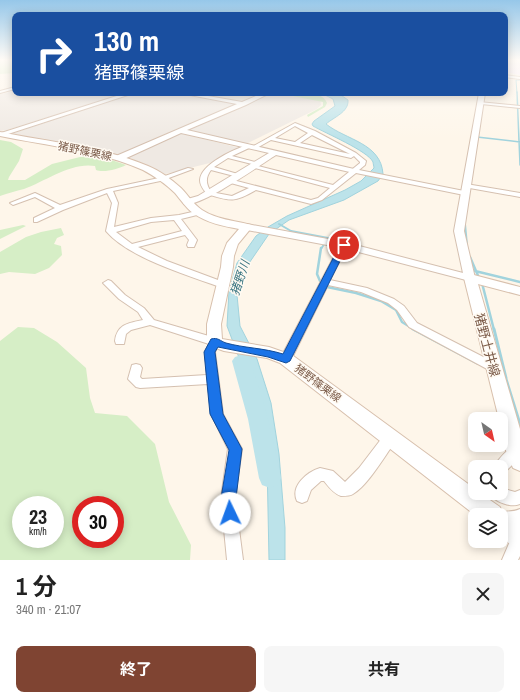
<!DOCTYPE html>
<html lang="ja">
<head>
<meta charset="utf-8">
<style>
	:root { --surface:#fff; --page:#f6f6f6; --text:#222; --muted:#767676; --accent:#7f4432 }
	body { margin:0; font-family:"Archivo Narrow","Noto Sans JP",sans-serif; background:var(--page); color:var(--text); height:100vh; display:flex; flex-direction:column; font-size:15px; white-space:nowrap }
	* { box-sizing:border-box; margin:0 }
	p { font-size:13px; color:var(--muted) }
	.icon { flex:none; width:22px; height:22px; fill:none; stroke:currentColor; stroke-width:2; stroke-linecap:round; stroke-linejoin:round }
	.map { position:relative; height:560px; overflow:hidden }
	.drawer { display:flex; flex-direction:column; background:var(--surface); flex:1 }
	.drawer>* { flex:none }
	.banner { position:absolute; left:12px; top:12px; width:496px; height:84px; border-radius:8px; box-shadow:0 2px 10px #0003; background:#1a4fa0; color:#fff; overflow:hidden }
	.needle { width:26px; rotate:146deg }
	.fabs { position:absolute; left:468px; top:412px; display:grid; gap:8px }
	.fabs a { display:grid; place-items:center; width:40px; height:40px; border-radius:8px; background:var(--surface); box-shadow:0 2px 10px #0003; font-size:20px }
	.speed { position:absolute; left:12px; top:496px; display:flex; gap:8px; font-size:20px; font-weight:700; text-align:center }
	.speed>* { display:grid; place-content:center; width:52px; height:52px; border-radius:50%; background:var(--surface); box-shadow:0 2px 10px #0003; line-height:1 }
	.speed small { font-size:10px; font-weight:400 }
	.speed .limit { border:6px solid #d22; background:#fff; color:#111 }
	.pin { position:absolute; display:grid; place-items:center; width:34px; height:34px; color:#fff; margin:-17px; border:2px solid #fff; border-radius:50%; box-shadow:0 1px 4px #0007 }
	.me { position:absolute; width:44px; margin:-22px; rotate:357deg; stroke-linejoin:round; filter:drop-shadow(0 0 3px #0008) }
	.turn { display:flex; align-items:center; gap:14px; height:84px; padding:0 16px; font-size:18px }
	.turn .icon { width:52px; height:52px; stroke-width:2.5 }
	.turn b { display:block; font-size:28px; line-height:34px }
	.round { display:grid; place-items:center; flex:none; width:42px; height:42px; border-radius:8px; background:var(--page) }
	.headline { display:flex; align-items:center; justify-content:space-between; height:68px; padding:0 16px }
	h1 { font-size:24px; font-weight:700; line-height:30px }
	.primary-button { display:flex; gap:8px; margin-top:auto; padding:8px 16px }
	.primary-button a { flex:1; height:46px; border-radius:8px; background:var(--accent); color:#fff; font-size:16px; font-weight:700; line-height:46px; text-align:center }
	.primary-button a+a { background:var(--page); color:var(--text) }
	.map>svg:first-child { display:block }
	.industrial { fill:#efe9e3 }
	.education { fill:#f3e6fb }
	.green { fill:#d6eec6; fill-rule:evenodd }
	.water { fill:#bce3ea; stroke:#a1d3dd }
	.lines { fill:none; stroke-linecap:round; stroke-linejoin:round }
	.stream-far4 { stroke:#a1d3dd; stroke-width:1 }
	.stream-far3 { stroke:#a1d3dd; stroke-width:1.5 }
	.stream-far2 { stroke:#a1d3dd; stroke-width:2 }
	.stream-far1 { stroke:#a1d3dd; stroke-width:2.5 }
	.stream { stroke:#a1d3dd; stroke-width:3 }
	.river { fill:#bce3ea; fill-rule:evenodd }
	.minor-casing { stroke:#d5c0b0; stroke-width:2 }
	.tertiary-casing { stroke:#d5c0b0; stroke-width:2 }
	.secondary-casing { stroke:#d8c0ad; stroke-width:2 }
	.minor { fill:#fff; fill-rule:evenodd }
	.tertiary { fill:#fff; fill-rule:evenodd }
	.secondary { fill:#fff; fill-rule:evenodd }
	.wall { fill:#d4b7a4 }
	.building { fill:#f6d5bf; stroke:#ac9586 }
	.route { fill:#1a73e8; stroke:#114b97 }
	.labels { text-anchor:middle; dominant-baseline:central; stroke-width:3; stroke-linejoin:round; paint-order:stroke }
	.street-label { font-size:11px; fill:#7c5c4a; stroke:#fffaf2 }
	.water-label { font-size:12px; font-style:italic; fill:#3b7682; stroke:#fffaf2 }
	.near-street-label { font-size:13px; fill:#7c5c4a; stroke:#fffaf2 }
</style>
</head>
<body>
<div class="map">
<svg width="520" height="560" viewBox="0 0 520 560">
	<rect width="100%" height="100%" fill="#fef6ea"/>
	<path class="industrial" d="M15,91V93H125L7,130L0,131V94Z
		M135,93H171L237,104L118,156L11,134Z
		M194,93H262L243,102Z
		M270,93L320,100L321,105L317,109L246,144L186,131Z
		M179,133L240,148L210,163L165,174L126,156Z"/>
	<path class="education" d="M505,60H520V75L505,72V67L506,66L505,65Z"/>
	<path class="green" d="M15,60V73L0,74V61Z
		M292,93C303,93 322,90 327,103L325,107L308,117L307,115L323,106V102L287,95L292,94Z
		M0,140L11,142L23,149L19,161L9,177L8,180H25L52,164L88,155L100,156L126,165C118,169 104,173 96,170L95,166C71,162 46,181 24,189C16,191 8,193 0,196Z
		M23,225L26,226L0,239V230Z
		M61,228L64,235L57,238L54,244L61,246L62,255L49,268L35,274L9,272L0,274V252L26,237L41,232Z
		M18,327L34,328L57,342L86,368L90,398L95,413L127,416L155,444L169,502L191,545L190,560H0V341ZM21,505H55V539H21ZM81,505H115V539H81Z"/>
	<path class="water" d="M321,93H338L348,100C349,112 334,117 326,124C346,140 381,143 383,174L378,181L344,200L289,220L269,234L243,272L237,295L240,326L257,359L271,403L279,454L285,528V560H269L267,460L247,379L227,326L229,291L237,263L256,236L268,227L287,216L345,190L361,181L374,168C374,167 373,163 373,162C368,151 325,133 313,126L312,124L314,121L335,106L333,99Z"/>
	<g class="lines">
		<path class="stream-far4" d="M517,93L516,80H520"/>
		<path class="stream-far3" d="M517,92L520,165
			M477,137L520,142"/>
		<path class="stream-far2" d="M279,224L291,231L328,238L321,249
			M465,224L467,245"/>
		<path class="stream-far1" d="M321,248L317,274L320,281L327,287L356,293L381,301L396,310L402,322L415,330
			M470,257L479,278
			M475,271L520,282
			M482,283L494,330"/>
		<path class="stream" d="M413,329L477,363
			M494,329L506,378
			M504,378L506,379L520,424"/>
		<path class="river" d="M241,355L247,357L250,361L264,404L275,449L281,478L278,485L270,488L262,485L259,478L248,419L232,361L235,357Z"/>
		<defs>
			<path id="minor" d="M505,75L520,77V79L505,77Z
				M15,87V89L0,93V91Z
				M479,102L520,106V108L481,104Z
				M295,123L315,131L356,153L366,161L365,165L359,170L464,191L467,193L464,195L356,173L322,200L311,204L256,190C234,203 230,201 207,194C204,190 200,186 200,180C201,164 233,150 247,145L250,147L249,148L232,156L259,163L260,164L258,166L333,185L360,163V162L354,156L351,158L271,140L255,149L250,148ZM295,126L308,133L295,142L275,138ZM312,135L350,154L300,143ZM228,158L252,164L250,166L251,167L330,188L318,198L311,200L229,179L226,181L227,182L249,188L232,196L211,192C206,184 205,178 211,170L238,177L241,175L214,167Z
				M188,168L193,169L166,179L165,180L113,191L118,203L114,227L151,218L179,215L201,210V214L181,219L197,240L194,247H188L187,245L189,240L185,235L138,247L167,261L226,283L228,285L226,287H220C187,275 129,258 106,231L112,203L107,193L63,210L37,222H34V218L55,208L35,197L13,205L10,203L35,193L60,205L107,189L159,178ZM174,220L182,231L132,244L116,232L151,222Z
				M466,184L520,193V197L464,187V185Z
				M341,243H347L348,245L330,280L367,288L394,299L404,306L417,323L497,364L499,367L497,370L493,371L489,370L409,327L397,310L388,303L361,292L328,285L290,362L286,363L282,362L280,359Z
				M108,280L111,281L125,295L144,308L154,320L219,339L220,342L215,352L223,414L242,449L235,498L243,560H227L221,498L228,449L211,414L208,384L140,388L136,387L128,379L132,365L136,364L140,365L142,368L140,377L142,379L207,375L205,352L209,344L150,325L131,330L126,334L124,344H116L115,341C117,324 129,323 143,320L138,312L119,299L103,283Z
				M390,432L395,434L397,438L395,442C384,457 368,485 353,494C350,496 344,496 341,496C334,494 328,486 324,481H321L311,490L307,501L302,503L297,501C290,486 307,472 320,468L333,471L345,482L359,468L385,434Z
				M517,445L520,446V457L506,471L501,473V467H494C498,459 508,448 517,445Z
				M501,488L515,492L520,490V504C511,508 494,502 490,493H501Z
				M520,509V525L512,528L501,527V515H495L496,514C504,510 512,513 520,509Z
				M520,530V556L518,560H502L514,532Z"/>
			<path id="tertiary" d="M126,93H134L5,135L0,134L1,133Z
				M179,93H191L242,102L263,93H270L246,105L187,130L354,169L358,171L354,173L276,155C260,165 200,208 184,204L183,202L184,200L198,196L269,153L181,133L122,160H116V156L237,104Z
				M479,93H485L464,231L475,278L474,280H466L343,248L247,230L242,227L247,224L344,242L463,273L454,231Z"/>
			<path id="secondary" d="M0,132C49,142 101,146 148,166C160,171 171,179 181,188C188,195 193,204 202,210C217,220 234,220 251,225L252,227L238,244L234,256L233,267L221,324L222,339L269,347L292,355L475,489V493H480L500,507L501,510L509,513L520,523V549L512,546L501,536V515H475L280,363L267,358L224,351L210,346L207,342V324L221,267L222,256L227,243L239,229C223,226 207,223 193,213C186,208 181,200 175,193C166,184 154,176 143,170C98,150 48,146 0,136Z
				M470,274L520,287V295L478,284L520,429V471L513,468C506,454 501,435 501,419H499L464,278L465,275Z"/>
		</defs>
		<use href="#minor" class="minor-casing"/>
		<use href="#tertiary" class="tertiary-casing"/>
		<use href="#secondary" class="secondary-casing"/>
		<use href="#minor" class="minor"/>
		<use href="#tertiary" class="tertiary"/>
		<use href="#secondary" class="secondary"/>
	</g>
	<path class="wall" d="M475,418V445H490L487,451L470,445L472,426Z"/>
	<path class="building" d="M475,418L479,419H475V438L473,437Z"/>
	<linearGradient id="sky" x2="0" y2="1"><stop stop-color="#96c7e9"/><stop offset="0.43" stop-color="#fffbf6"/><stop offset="1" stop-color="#fffbf6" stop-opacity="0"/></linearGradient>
	<rect width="520" height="139" fill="url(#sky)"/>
	<path class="route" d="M344,243L348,245L290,361L286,363L268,357L218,347L215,352L223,414L242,449L236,498L238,513L235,519L230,521L225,519L222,513L221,498L229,450L210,414L204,352L211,339C218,337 220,341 226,343C244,348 264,348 283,354L340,245Z"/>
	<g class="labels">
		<g class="street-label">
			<text transform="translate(85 151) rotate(12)">猪野篠栗線</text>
			<text transform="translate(318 383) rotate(37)">猪野篠栗線</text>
		</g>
		<g class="water-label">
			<text transform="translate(240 278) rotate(-72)">猪野川</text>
		</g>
		<g class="near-street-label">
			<text transform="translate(487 345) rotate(75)">猪野土井線</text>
		</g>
	</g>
</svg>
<div class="fabs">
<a><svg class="needle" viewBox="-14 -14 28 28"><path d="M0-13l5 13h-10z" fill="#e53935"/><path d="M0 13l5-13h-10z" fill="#767676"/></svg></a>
<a><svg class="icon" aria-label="search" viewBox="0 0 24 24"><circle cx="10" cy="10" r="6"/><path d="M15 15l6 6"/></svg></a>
<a><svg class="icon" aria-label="layers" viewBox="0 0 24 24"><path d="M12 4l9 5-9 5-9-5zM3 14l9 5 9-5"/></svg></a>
</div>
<div class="speed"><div>23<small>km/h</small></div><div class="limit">30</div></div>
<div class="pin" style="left:344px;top:245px;background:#d93025"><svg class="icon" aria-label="arrive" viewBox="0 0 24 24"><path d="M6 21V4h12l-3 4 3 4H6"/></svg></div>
<svg class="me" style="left:230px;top:513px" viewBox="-20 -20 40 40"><circle r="19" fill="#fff"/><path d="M0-13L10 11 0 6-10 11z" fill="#1a73e8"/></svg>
<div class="banner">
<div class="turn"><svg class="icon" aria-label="right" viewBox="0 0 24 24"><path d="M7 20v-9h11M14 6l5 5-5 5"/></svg><div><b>130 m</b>猪野篠栗線</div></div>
</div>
</div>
<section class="drawer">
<div class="headline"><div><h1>1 分</h1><p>340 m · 21:07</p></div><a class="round"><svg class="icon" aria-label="close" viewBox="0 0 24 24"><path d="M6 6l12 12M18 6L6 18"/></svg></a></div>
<div class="primary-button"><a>終了</a><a>共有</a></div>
</section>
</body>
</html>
